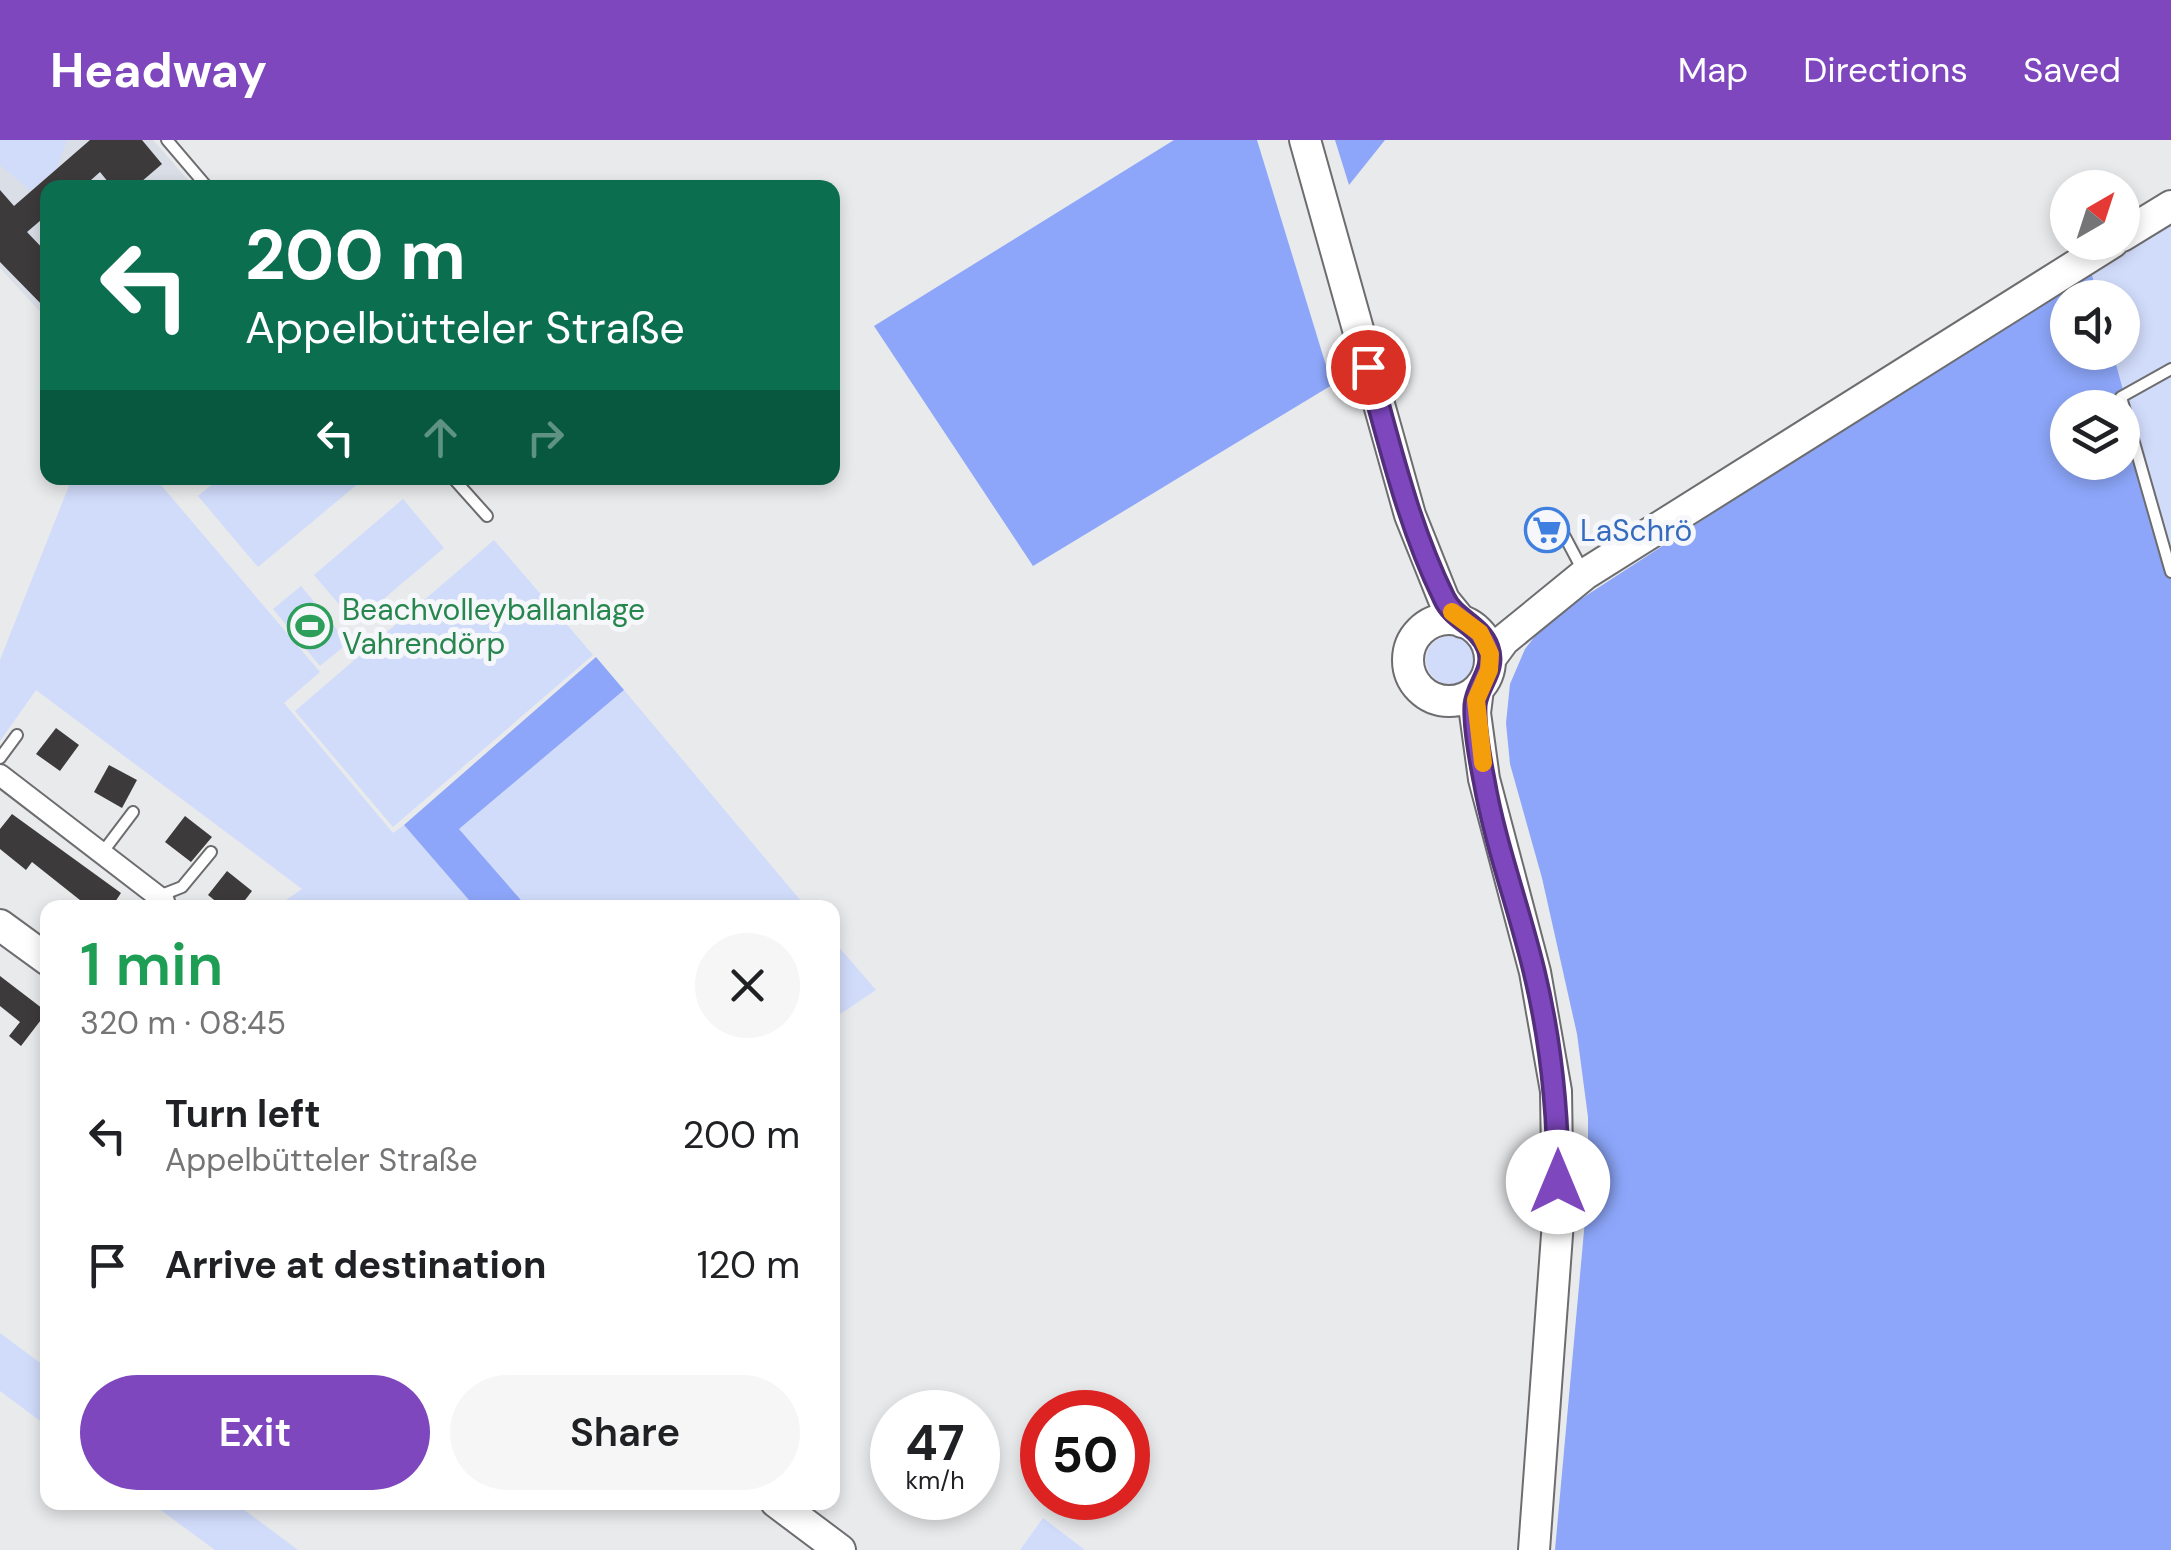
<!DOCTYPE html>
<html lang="en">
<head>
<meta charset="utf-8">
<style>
	:root { --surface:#fff; --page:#f6f6f6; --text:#202124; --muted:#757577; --accent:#7e47be }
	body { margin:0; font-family:"DM Sans",sans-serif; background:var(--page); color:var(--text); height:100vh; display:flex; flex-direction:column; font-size:38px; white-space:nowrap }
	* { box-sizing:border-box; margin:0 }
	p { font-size:32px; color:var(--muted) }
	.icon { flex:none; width:55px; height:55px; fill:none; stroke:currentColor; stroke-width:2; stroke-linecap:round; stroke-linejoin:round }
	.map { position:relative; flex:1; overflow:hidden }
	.drawer { position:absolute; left:40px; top:760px; width:800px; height:610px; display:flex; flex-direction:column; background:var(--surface); border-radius:20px; box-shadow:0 5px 15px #0003 }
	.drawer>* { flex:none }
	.hud { position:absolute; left:40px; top:40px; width:800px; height:305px; border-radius:20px; box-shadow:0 5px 15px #0003; background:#0b6e4f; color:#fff; overflow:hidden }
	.needle { width:65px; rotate:39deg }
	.buttons { position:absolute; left:2050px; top:30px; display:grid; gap:20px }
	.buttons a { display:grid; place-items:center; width:90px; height:90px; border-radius:50%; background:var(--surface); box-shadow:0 5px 15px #0003; font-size:50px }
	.speed { position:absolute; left:870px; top:1250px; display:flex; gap:20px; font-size:50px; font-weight:700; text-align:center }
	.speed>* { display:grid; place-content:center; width:130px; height:130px; border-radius:50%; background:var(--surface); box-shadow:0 5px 15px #0003; line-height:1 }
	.speed small { font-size:25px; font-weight:400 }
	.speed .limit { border:15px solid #d22; background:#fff; color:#111 }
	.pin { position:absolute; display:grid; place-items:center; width:85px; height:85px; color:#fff; margin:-42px; border:5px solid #fff; border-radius:50%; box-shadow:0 2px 10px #0007 }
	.me { position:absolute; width:110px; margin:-55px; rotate:0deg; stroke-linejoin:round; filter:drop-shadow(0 0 8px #0008) }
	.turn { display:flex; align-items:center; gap:35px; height:210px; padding:0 40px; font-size:45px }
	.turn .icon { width:130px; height:130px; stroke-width:2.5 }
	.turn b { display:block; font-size:70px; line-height:85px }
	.lanes { display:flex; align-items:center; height:95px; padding:0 40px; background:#0003; justify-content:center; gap:50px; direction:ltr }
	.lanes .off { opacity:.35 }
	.round { display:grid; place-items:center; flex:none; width:105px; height:105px; border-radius:52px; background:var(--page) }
	.headline { display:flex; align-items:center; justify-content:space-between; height:170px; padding:0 40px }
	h1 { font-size:60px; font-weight:600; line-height:75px; color:#1e9e55 }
	.button { display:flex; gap:20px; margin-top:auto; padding:20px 40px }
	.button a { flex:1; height:115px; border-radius:60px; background:var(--accent); color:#fff; font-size:40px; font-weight:600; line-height:115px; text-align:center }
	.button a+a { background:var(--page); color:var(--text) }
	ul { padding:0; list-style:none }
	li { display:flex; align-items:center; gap:30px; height:130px; padding:0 40px }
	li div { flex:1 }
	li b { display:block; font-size:38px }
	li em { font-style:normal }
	header { display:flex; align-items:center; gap:60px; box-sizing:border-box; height:140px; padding:0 50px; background:var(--accent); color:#fff }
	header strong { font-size:48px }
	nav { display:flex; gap:55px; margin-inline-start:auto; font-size:35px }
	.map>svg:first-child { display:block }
	.built { fill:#dadee7 }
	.green { fill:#d1dcfb }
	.forest { fill:#8da6f9; fill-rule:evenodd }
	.building { fill:#3d3a3b }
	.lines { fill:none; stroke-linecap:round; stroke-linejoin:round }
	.lane-casing { stroke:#6d6d70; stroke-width:14 }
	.street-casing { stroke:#6d6d70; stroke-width:24 }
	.secondary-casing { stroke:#6d6d70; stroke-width:34 }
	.lane { stroke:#fff; stroke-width:10 }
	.street { stroke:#fff; stroke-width:20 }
	.secondary { stroke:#fff; stroke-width:30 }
	.route-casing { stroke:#522e7c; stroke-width:25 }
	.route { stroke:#7e47be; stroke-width:18 }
	.slow { stroke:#f59e0b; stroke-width:18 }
	.labels { text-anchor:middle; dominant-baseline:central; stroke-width:10; stroke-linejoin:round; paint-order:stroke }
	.shop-label { font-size:30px; fill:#366cbe; stroke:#f6f7fa; text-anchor:start }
	.leisure-label { font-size:30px; fill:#27864d; stroke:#f6f7fa; text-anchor:start }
</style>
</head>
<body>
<header>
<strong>Headway</strong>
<nav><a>Map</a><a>Directions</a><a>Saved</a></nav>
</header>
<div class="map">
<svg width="2171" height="1410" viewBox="0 0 2171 1410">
	<rect width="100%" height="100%" fill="#e9eaec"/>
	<path class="built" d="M0,0H153L194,47L48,48L47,179L0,128Z"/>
	<path class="green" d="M0,0H67L57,28L31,51L0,25Z
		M2171,79V427L2113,213L2122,212V158L2098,157L2090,128Z
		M72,338H155L320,532L284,563L393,693L404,685L475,767H276L302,749L36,550L0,601V520Z
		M220,338H365L258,427L198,356Z
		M403,359L444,408L355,483L314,435Z
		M494,400L593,515L393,687L295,571Z
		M301,446L348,503L320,526L273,469Z
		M1426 520a24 24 0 1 1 48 0a24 24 0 1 1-48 0Z
		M624,550L806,767H527L459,689Z
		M832,799L876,850L833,879Z
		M0,1193L47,1228V1286L0,1251Z
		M151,1363H235L298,1410H215Z
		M1043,1378L1085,1410H1020Z"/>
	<path class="forest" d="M1174,0H1257L1332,245L1033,426L874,186Z
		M1335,0H1385L1349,45Z
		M2090,128L2098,157L2068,158V212L2113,213L2171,427V1410H1555L1588,1047V977L1577,894L1542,738L1510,624L1506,583L1510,544L1525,509L1547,481ZM2068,268H2122V322H2068Z
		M596,517L624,550L459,689L527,767H475L404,685Z"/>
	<path class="building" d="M90,0H142L162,24L134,48H113L100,32L82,48H48V74L27,92L48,114V171L0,122V50L14,66Z
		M56,588L79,605L60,631L36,614Z
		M109,625L137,640L122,668L94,652Z
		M12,674L121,753L111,768H90L32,722L26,730L0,709V689Z
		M185,676L212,697L191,722L165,702Z
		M227,731L252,751L239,768H224L208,755Z
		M0,836L47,872L21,906L9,896L20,882L0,866Z"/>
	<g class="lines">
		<defs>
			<path id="lane" d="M167,0L208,48
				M2171,229L2121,257L2171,432
				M453,338L487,376
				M1556,380L1582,429
				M0,618L17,595
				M102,713L133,672
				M159,756L182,747L211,712"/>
			<path id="street" d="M0,635L164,761"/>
			<path id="secondary" d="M1305,0L1410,375L1444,460L1462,482
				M2122,96L2171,66
				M1408 520a41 41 0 1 1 82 0a41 41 0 1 1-82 0Z
				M1490,519L1504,500L1585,434L2113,102
				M1478,549L1475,573L1484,639L1535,832L1556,951L1558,1081L1534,1410
				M0,785L48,820
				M776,1362L840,1410"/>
		</defs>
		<use href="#lane" class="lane-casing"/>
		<use href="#street" class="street-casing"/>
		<use href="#secondary" class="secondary-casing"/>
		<use href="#lane" class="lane"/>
		<use href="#street" class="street"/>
		<use href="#secondary" class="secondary"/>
	</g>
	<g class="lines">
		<defs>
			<path id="route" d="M1368,227C1390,305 1408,385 1444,458C1454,480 1480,485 1488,508C1496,530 1477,544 1475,565C1474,584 1480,620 1484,640C1495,704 1519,768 1534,831C1551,901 1558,970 1558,1042"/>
		</defs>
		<use href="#route" class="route-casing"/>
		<use href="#route" class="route"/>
		<path class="slow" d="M1452,472L1480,493L1490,514L1489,530L1476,560L1483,623"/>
	</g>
	<defs>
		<symbol id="supermarket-ring" viewBox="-11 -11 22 22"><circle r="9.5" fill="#f6f7fa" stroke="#3f7fe0" stroke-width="1.5"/><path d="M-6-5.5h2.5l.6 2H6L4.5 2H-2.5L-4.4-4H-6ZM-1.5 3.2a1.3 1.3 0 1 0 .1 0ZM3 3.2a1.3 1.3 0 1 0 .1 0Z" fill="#3f7fe0"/></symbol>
		<symbol id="stadium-ring" viewBox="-11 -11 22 22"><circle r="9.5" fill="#f6f7fa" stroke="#2e9e5b" stroke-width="1.5"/><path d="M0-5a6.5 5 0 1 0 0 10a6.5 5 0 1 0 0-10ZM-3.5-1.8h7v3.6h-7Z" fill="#2e9e5b"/></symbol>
	</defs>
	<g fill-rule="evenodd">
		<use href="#supermarket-ring" x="1522" y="365" width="50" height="50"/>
		<use href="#stadium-ring" x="285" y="461" width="50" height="50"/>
	</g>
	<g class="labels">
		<g class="shop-label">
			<text x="1580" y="390">LaSchrö</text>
		</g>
		<g class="leisure-label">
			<text x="342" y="469">Beachvolleyballanlage<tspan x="342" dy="34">Vahrendörp</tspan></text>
		</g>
	</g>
</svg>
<div class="buttons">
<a><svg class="needle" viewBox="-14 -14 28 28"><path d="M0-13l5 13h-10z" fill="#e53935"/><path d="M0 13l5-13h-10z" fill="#757577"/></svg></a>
<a><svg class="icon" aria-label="sound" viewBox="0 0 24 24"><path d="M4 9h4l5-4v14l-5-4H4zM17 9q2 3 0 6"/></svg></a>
<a><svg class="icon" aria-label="layers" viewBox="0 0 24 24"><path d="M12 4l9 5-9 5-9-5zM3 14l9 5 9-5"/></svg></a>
</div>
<div class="speed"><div>47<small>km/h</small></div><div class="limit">50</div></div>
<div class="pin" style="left:1368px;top:227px;background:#d93025"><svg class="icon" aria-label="arrive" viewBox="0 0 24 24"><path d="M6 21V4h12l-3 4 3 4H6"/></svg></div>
<svg class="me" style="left:1558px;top:1042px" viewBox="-20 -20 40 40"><circle r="19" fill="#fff"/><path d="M0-13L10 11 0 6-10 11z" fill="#7e47be"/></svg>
<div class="hud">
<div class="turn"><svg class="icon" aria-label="left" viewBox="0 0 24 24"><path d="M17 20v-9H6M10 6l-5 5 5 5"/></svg><div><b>200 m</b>Appelbütteler Straße</div></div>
<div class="lanes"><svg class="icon" aria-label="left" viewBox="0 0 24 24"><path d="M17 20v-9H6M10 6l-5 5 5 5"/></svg><svg class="icon off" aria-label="ahead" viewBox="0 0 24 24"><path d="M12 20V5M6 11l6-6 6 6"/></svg><svg class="icon off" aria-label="right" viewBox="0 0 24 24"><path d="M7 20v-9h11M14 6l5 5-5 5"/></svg></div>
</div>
<section class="drawer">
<div class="headline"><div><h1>1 min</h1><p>320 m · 08:45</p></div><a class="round"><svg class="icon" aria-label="close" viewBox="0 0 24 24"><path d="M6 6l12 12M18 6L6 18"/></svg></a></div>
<ul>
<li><svg class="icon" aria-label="left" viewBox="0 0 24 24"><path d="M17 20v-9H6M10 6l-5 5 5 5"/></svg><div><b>Turn left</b><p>Appelbütteler Straße</p></div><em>200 m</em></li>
<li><svg class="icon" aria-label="arrive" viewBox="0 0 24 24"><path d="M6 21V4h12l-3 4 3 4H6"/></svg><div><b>Arrive at destination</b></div><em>120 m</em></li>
</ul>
<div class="button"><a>Exit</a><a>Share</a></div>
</section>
</div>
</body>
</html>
